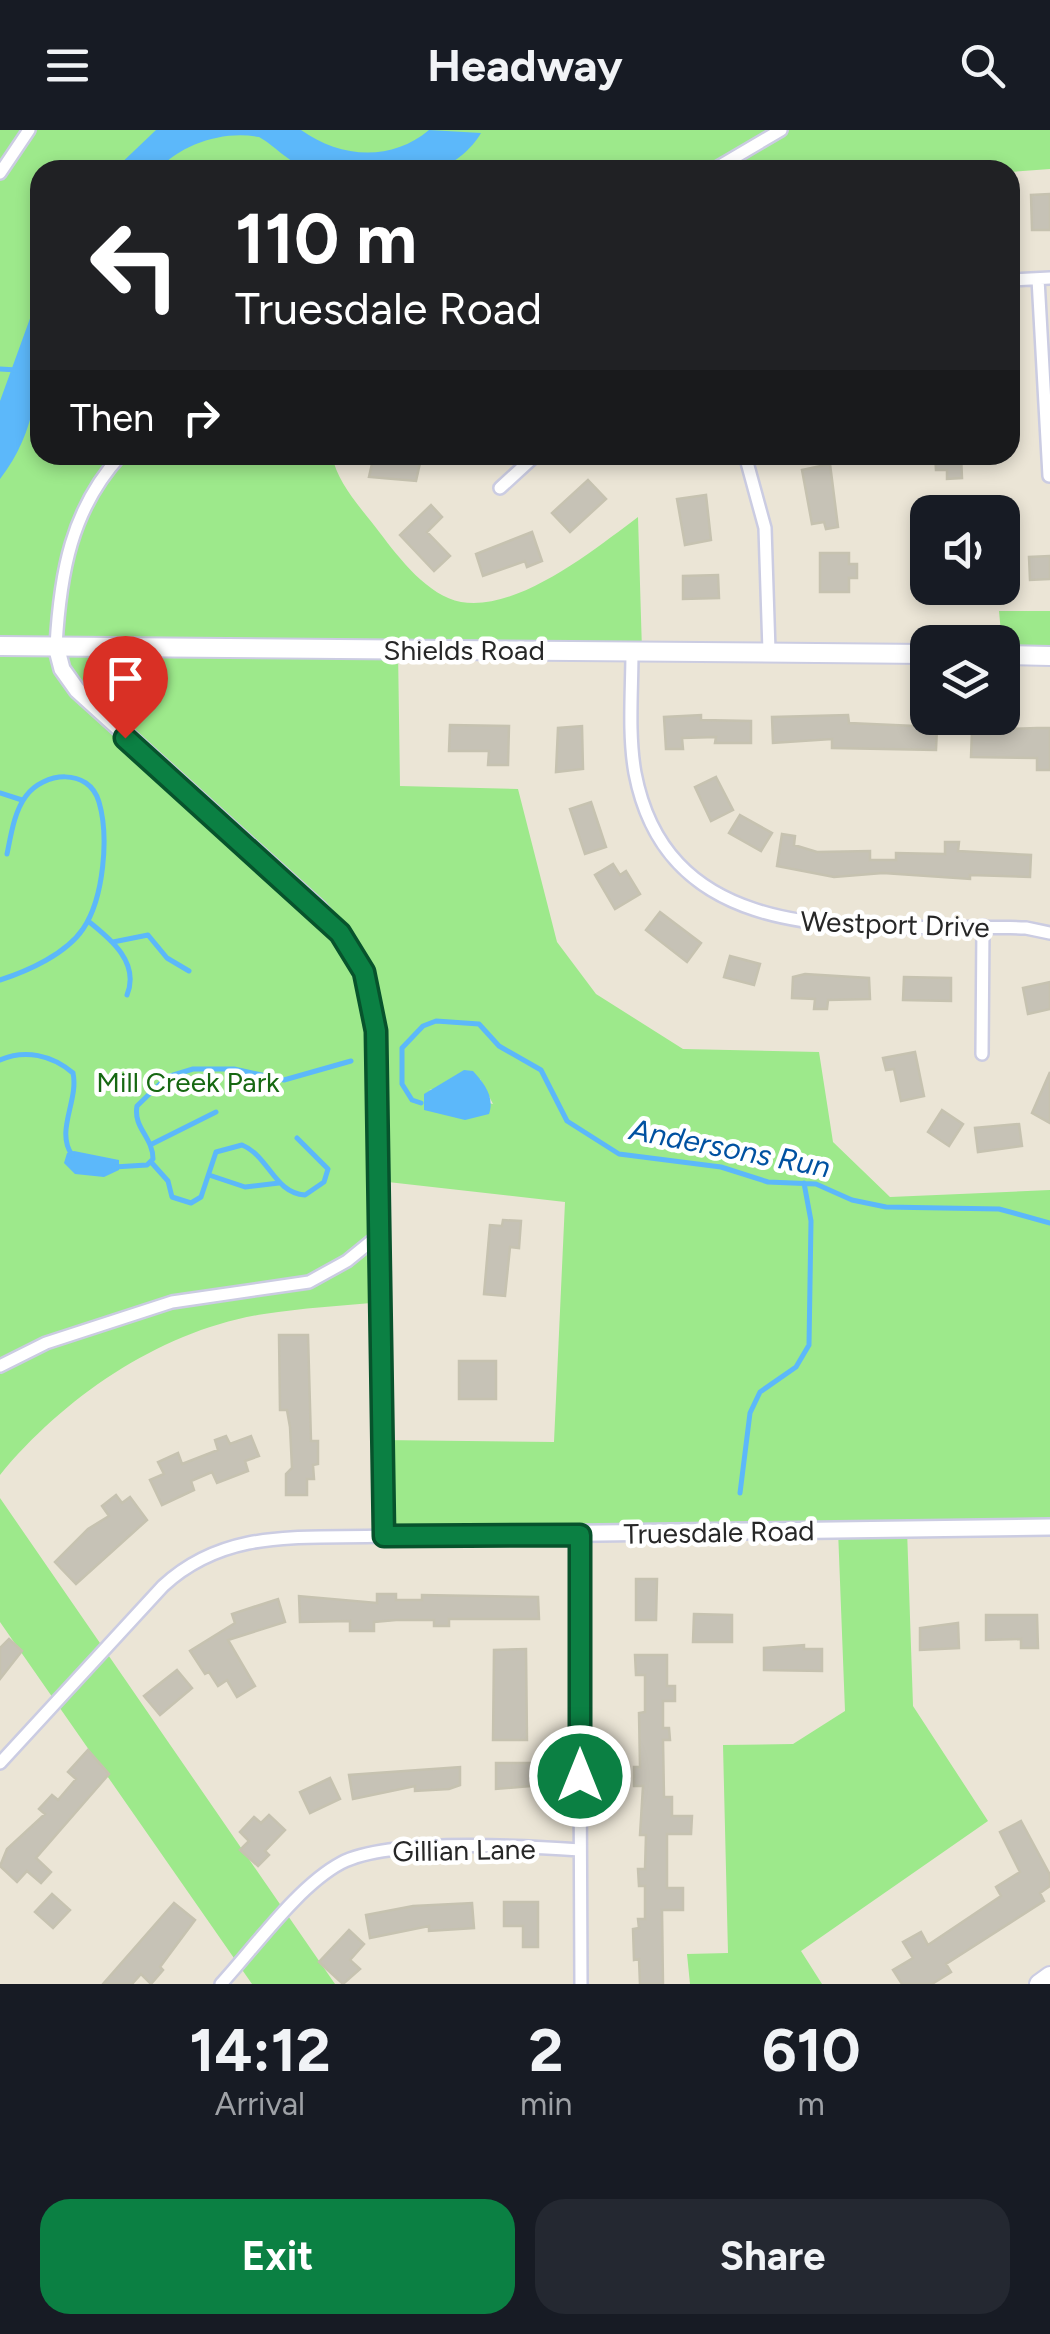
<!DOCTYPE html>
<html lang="en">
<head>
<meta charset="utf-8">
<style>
	:root { --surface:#171b24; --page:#242831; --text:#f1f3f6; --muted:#9ea1a6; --accent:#0b8043 }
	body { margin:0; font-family:Figtree,sans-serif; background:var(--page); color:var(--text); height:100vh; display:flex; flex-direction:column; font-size:38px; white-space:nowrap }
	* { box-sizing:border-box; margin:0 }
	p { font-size:32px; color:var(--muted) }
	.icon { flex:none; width:55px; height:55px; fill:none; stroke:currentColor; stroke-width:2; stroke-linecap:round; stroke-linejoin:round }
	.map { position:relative; height:1854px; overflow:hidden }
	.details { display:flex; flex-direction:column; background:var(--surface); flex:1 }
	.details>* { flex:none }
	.hud { position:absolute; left:30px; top:30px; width:990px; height:305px; border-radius:30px; box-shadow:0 5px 15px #0003; background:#202124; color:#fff; overflow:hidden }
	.buttons { position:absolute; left:910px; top:365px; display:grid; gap:20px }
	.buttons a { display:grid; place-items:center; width:110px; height:110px; border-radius:20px; background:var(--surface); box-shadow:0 5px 15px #0003; font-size:50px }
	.pin { position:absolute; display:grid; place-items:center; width:85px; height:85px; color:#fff; margin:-102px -42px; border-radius:50% 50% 50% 0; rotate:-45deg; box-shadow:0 0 10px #0007 }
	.pin .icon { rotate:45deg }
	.me { position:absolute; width:110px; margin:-55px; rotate:0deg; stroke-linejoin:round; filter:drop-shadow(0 0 8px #0008) }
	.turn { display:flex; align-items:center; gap:35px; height:210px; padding:0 40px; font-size:45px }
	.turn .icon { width:130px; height:130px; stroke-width:2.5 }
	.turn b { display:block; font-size:70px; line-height:85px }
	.then { display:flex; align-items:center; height:95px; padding:0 40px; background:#0003; gap:20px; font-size:38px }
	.eta { display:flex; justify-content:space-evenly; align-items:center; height:170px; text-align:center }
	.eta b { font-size:60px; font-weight:700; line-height:70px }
	.primary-button { display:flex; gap:20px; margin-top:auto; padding:20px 40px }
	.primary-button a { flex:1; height:115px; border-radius:30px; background:var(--accent); color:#fff; font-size:40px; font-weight:700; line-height:115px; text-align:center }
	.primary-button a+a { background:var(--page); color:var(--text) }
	header { display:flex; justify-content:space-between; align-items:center; height:130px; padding:0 40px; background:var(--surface); font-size:45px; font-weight:700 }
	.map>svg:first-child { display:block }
	.green { fill:#9de98b; fill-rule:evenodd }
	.water { fill:#5cb8fa }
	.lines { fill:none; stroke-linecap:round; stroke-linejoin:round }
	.stream { stroke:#5cb8fa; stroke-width:5 }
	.building { fill:#c6c2b6; stroke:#c6c2b0; stroke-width:2.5 }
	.minor-casing { stroke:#cbcce2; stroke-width:16 }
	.tertiary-casing { stroke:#cbcce2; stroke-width:20 }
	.secondary-casing { stroke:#cbcce2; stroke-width:22 }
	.minor { stroke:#fff; stroke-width:11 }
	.tertiary { stroke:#fff; stroke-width:15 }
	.secondary { stroke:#fff; stroke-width:18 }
	.route-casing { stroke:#07532c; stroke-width:25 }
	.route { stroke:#0b8043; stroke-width:18 }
	.labels { text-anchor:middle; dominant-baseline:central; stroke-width:9; stroke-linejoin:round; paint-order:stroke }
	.street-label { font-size:28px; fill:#272727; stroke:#fff }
	.park-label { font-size:28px; fill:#166812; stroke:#fff }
	.water-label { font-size:30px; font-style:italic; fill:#0051a1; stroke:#fff }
</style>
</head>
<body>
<header><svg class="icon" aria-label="menu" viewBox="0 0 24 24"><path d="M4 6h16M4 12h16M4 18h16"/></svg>Headway<svg class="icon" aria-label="search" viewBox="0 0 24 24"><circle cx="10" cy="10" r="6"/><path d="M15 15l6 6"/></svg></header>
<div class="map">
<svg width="1050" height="1854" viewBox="0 0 1050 1854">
	<rect width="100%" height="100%" fill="#ebe5d6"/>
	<path class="green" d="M0,0H1050V39L1010,42L40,40V325H332C337,354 363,380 380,403C399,428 428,466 461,472C518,482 595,419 638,387L642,521L398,519L400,656L518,659L557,812L596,864L683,919L819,922L833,1012L890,1067L1050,1060V1397L907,1399L913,1576L988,1691L801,1821L822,1854H690L687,1824L728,1823L723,1615L793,1614L845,1581L838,1400L384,1406L381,1310L554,1312L565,1072L379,1051L380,1172C341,1176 302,1178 264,1184C162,1200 65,1266 0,1345ZM480,949L493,974L429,960Z
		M999,481H1050V526L1003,525Z
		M0,1368L335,1854H252L0,1492Z"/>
	<path class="water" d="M156,0H301C340,28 391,32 429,0L481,3C472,19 452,36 434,40C415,44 330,43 311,39C290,35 277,17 259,7C224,0 181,14 158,40H114Z
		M40,161C40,229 44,293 0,349V271Z
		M464,940L473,941C484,953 495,967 489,984L465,990L424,980V964Z
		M74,1021L119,1030V1040L104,1047L75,1044L64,1033L67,1023Z"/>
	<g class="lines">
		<path class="stream" d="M0,239L17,240
			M0,663L22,670
			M88,791C111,809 140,833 127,865
			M113,812L148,805L167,828L189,841
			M0,850C28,841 66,824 83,799C104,768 109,706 99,672C89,637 43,642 26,666C14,682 11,705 7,724
			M0,930C25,919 52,925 73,943C79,970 55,1001 72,1025
			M421,973L412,970L402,954V918L423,896L436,891L479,894L499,916L541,940L567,991L619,1024L721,1037L768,1052L816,1054L852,1070L886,1077L999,1079L1050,1093
			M152,1014L216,982
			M151,1032L168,1051L172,1067L191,1073L201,1067L216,1022L242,1015C269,1026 274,1063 305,1065L324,1052L328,1039L297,1008
			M114,1037L147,1035L153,1029C153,1007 133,998 137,976L167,947L193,939H234L284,950L351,931
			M209,1045L245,1057L279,1053
			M740,1363L750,1283L760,1262L796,1237L809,1215L811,1091L804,1053"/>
	</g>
	<path class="building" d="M1050,64V100H1032L1031,65Z
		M374,325H402L401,329L420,333L416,351L369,347Z
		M935,325H961L962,348L947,349V340H936Z
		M830,334L838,397L826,399L824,392L812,394L802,340Z
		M588,350L606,369L570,402L552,383Z
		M706,365L711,410L685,415L677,369Z
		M431,375L442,387L427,402L450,426L434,441L400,405Z
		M532,402L542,431L527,437L525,431L483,446L476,424Z
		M820,423H849V434H857V448H849V462H820Z
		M1050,426V449L1030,450L1029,427Z
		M718,445L719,468L683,469V446Z
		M701,585V590L751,591V613H715L716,607L682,608L683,619H666L664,587Z
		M848,585L849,593L937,597L936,620L832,618V609L773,613L772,587Z
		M450,595L509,596L508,635H488L489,621H449Z
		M582,596L583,639L556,642L558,598Z
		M1037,598H1050V640H1037V628L971,627L972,600Z
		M716,647L733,680L711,691L695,657Z
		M591,672L606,717L585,724L570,679Z
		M740,685L772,703L761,721L729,703Z
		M782,704L795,706L794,715L817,722L870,721V730H896V723L945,724V712H959L958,721L1031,725L1030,747L970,745V749L883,743L834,747L777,736Z
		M613,734L620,745L626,741L640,764L615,779L595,745Z
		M660,782L701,813L687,832L646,800Z
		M730,826L760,834L754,855L724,847Z
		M805,844L869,848L870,869L828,870L827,879H814L815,869L792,868L793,847Z
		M904,847L951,848V871L903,870Z
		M1050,852V879L1028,884L1023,858Z
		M915,922L924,966L901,971L894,939L886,940L883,928Z
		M1050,942V993L1032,983Z
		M942,980L963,994L949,1016L928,1002Z
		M1019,994L1022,1016L978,1022L975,998Z
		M503,1090L521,1091L519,1118L510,1117L505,1166L484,1164L490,1095L502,1096Z
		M279,1205H308L311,1311H318V1334L313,1335L314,1349H307V1365H286V1344L292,1338L290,1297L287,1280H280Z
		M459,1231H496V1269H459Z
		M226,1306L230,1314L251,1306L259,1326L245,1331L248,1341L217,1353L212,1342L191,1351L194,1360L162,1375L150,1350L164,1344L158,1332L178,1323L182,1334L218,1320L215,1310Z
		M116,1365L122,1373L130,1367L147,1390L76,1454L55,1432L88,1399L109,1386L102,1376Z
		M636,1449H657L656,1490H636Z
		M377,1464H396V1470H422V1465L538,1467L539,1489H449V1496H434V1490H396L374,1492V1501H350V1491L300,1492L299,1466L377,1473Z
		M278,1469L285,1492L228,1510L255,1556L237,1567L227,1550L218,1556L209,1542L205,1544L190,1521L235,1493L232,1484Z
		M694,1484L732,1485V1512H693Z
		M986,1485H1037L1038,1518H1021V1509L986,1510Z
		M958,1493L959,1518L920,1520V1498Z
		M9,1509L22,1521L0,1549V1518Z
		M804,1515V1519H822V1541L764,1540V1518Z
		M526,1519L527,1610H493L494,1520Z
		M635,1525H667V1556H675V1571H663V1598H669L670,1610H663L664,1667H672V1686H692L691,1704H667V1758H683V1780H662L663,1854H640L639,1829L634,1830L633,1799L639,1798L638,1789H645V1756H639L638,1739H645L646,1705H640L643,1656H634V1637H640L639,1583L645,1582V1545H636Z
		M177,1540L192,1558L160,1585L144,1566Z
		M88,1620L109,1644L36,1728L51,1742L41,1753L27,1741L17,1752L0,1736L7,1719L45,1684L39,1679L52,1665L58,1670L76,1649L68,1642Z
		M496,1633H542V1655L496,1659Z
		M460,1637V1655L449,1659L415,1661V1656L353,1669L349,1645Z
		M330,1648L340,1669L310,1683L300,1662Z
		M269,1685L285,1700L265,1721L269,1725L258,1736L240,1720L249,1711L240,1702L254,1687L261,1693Z
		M1021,1691L1050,1745V1756L1040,1763L1044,1771L946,1834L951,1842L932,1854H902L893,1840L913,1828L903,1812L921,1802L928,1815L1001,1766L996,1757L1020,1742L1000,1702Z
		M52,1764L70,1780L53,1798L35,1782Z
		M504,1772H538V1817H523V1796H504Z
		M174,1773L195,1790L160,1837L163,1840L151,1854L141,1844L132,1854H103Z
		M472,1773L474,1798L429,1801V1796L370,1808L366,1785L413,1776Z
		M349,1800L364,1814L350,1830L360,1839L343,1854L319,1832Z"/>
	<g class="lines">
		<defs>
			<path id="minor" d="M713,40L781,0
				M0,43L29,0
				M1038,149L1049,346
				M1010,150L1050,148
				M745,325L765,398L769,521
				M500,358L536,325
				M56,516C60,444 71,379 121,325
				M632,521C632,561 628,604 635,643C671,831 884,792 1026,798L1050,803
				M982,924L983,796
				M0,1236L46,1213L172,1172L309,1152L347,1131L379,1105
				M579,1405L581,1854
				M0,1633L163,1456C227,1397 303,1409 384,1406
				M221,1854C255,1817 298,1756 341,1733C389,1708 523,1716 580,1720"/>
			<path id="tertiary" d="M56,516L62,539L77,560L319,779C353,817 371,850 376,901L384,1406L1050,1397"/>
			<path id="secondary" d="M0,516L928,524
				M1002,525L1050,526
				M1039,1854L1050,1846"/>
		</defs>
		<use href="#minor" class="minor-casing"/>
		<use href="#tertiary" class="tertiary-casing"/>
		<use href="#secondary" class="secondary-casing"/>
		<use href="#minor" class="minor"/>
		<use href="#tertiary" class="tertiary"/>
		<use href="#secondary" class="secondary"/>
	</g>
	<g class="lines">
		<defs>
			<path id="route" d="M125,608L340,803L364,842L376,901L384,1406L580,1405V1646"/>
		</defs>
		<use href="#route" class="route-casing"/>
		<use href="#route" class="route"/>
	</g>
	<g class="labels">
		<g class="street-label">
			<text x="464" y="520">Shields Road</text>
			<text transform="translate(895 794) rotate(2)">Westport Drive</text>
			<text transform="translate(719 1402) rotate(-1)">Truesdale Road</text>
			<text transform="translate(464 1720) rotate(-1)">Gillian Lane</text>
		</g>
		<g class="park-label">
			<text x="188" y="952">Mill Creek Park</text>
		</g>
		<g class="water-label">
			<text transform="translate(730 1018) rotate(11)">Andersons Run</text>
		</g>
	</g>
</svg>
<div class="buttons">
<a><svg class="icon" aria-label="sound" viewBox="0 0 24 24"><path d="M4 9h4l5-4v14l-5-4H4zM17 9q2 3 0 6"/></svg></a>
<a><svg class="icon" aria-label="layers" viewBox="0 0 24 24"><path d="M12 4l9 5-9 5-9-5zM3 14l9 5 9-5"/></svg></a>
</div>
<div class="pin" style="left:125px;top:608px;background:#d93025"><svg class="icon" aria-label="arrive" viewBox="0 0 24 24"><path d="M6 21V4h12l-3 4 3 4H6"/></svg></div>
<svg class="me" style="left:580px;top:1646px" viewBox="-20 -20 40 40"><circle r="17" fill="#0b8043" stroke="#fff" stroke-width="3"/><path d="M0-11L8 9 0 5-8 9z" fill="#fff"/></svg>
<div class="hud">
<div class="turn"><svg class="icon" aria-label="left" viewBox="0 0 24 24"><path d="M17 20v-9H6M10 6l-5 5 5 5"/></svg><div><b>110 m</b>Truesdale Road</div></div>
<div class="then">Then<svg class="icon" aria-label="right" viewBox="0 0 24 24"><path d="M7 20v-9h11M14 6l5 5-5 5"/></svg></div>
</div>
</div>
<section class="details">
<div class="eta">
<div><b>14:12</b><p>Arrival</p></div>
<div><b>2</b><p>min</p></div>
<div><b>610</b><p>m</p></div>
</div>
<div class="primary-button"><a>Exit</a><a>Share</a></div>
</section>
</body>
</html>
